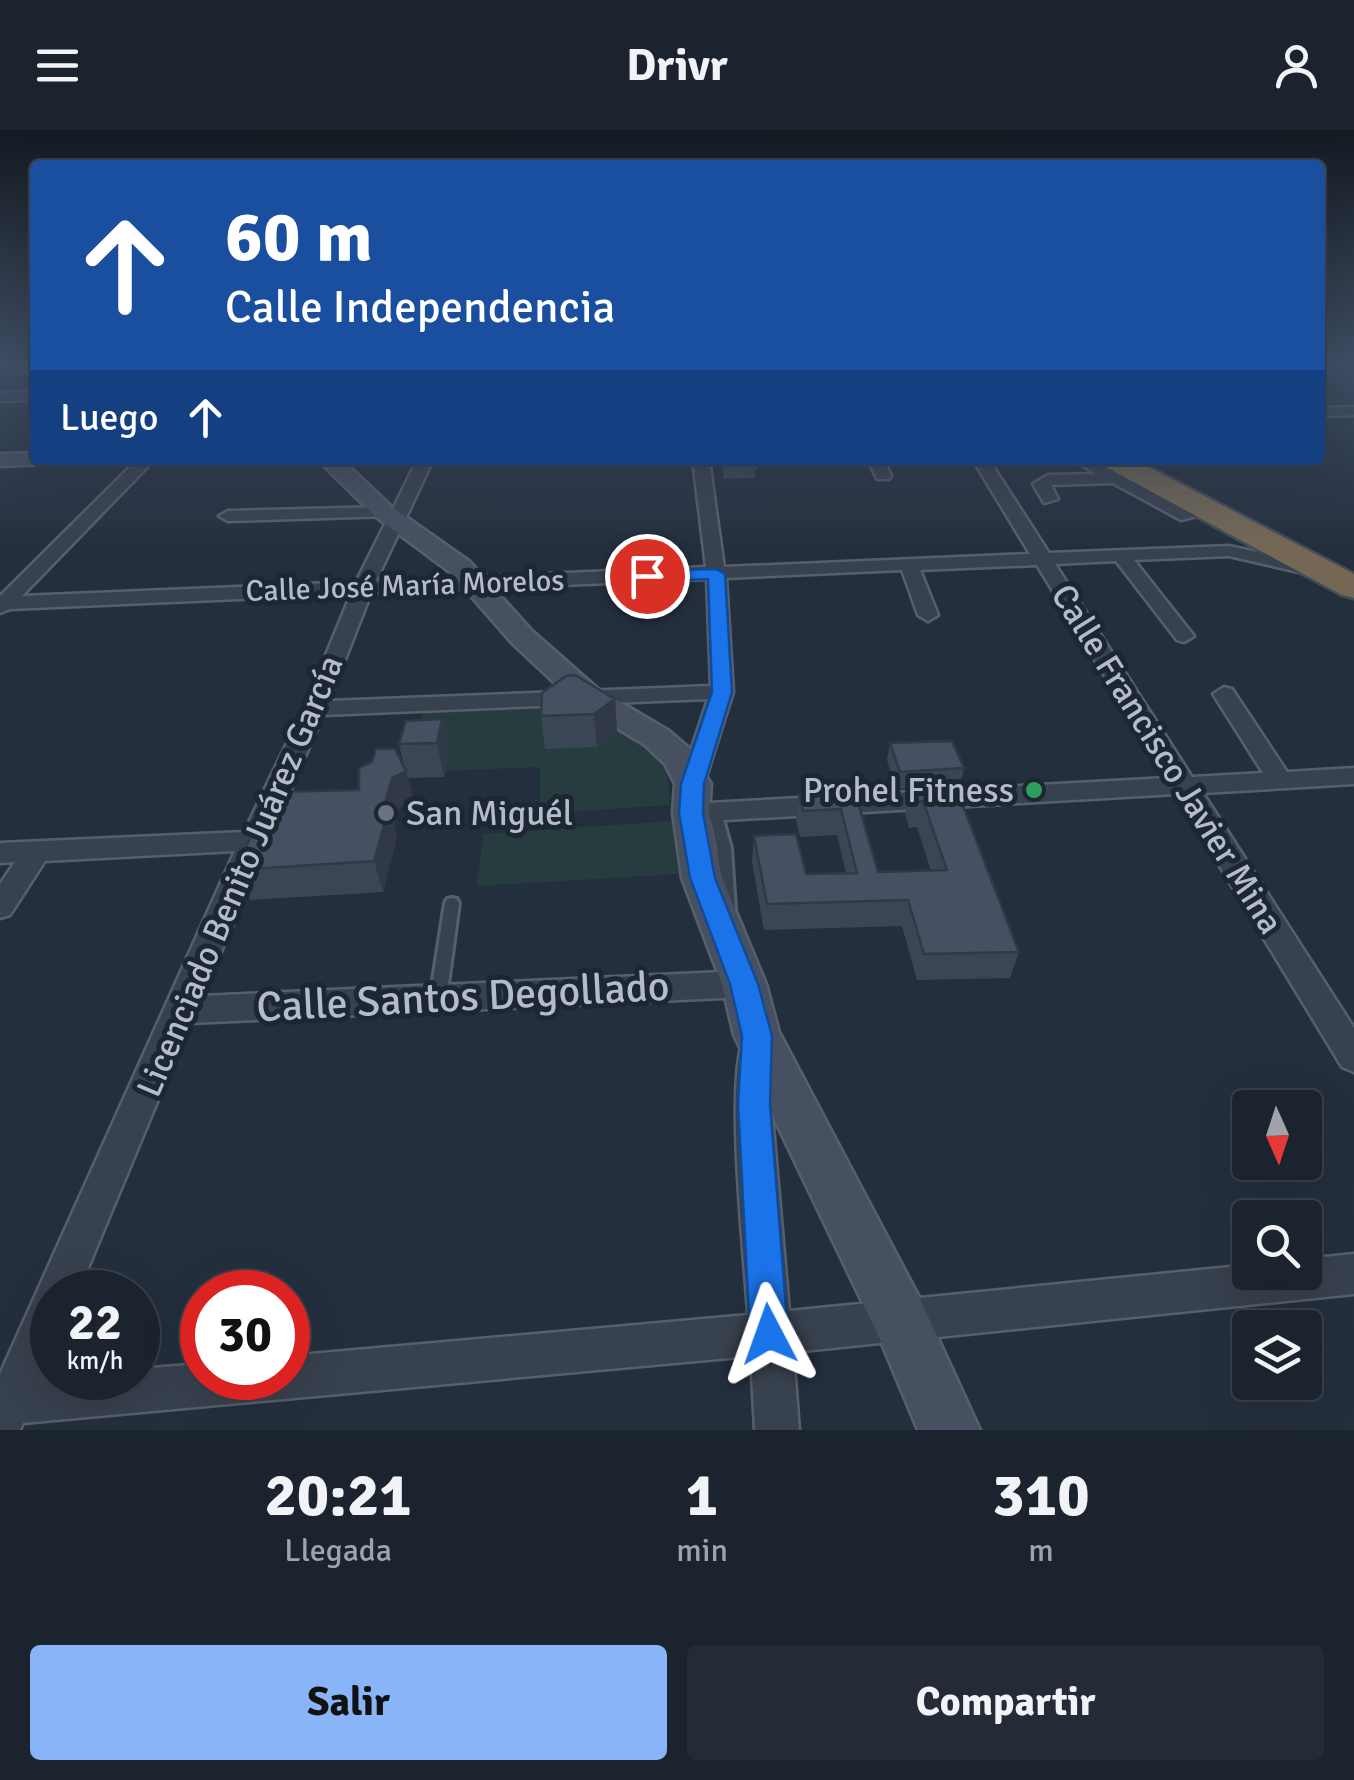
<!DOCTYPE html>
<html lang="es">
<head>
<meta charset="utf-8">
<style>
	:root { --surface:#1b232e; --page:#242b36; --text:#f1f3f6; --muted:#a0a4aa; --line:#39404a; --accent:#8ab4f8 }
	body { margin:0; font-family:Signika,sans-serif; background:var(--page); color:var(--text); height:100vh; display:flex; flex-direction:column; font-size:38px; white-space:nowrap }
	* { box-sizing:border-box; margin:0 }
	p { font-size:32px; color:var(--muted) }
	.icon { flex:none; width:55px; height:55px; fill:none; stroke:currentColor; stroke-width:2; stroke-linecap:round; stroke-linejoin:round }
	.map { position:relative; height:1300px; overflow:hidden }
	.drawer { display:flex; flex-direction:column; background:var(--surface); flex:1 }
	.drawer>* { flex:none }
	.top-card { position:absolute; left:30px; top:30px; width:1295px; height:305px; border-radius:10px; box-shadow:0 10px 40px #0002,0 0 0 2px var(--line); background:#1a4fa0; color:#fff; overflow:hidden }
	.needle { width:65px; rotate:177deg }
	.buttons { position:absolute; left:1232px; top:960px; display:grid; gap:20px }
	.buttons a { display:grid; place-items:center; width:90px; height:90px; border-radius:10px; background:var(--surface); box-shadow:0 10px 40px #0002,0 0 0 2px var(--line); font-size:50px }
	.speed { position:absolute; left:30px; top:1140px; display:flex; gap:20px; font-size:50px; font-weight:700; text-align:center }
	.speed>* { display:grid; place-content:center; width:130px; height:130px; border-radius:50%; background:var(--surface); box-shadow:0 10px 40px #0002,0 0 0 2px var(--line); line-height:1 }
	.speed small { font-size:25px; font-weight:400 }
	.speed .limit { border:15px solid #d22; background:#fff; color:#111 }
	.pin { position:absolute; display:grid; place-items:center; width:85px; height:85px; color:#fff; margin:-42px; border:5px solid #fff; border-radius:50%; box-shadow:0 2px 10px #0007 }
	.me { position:absolute; width:110px; margin:-55px; rotate:356deg; stroke-linejoin:round; filter:drop-shadow(0 0 8px #0008) }
	.turn { display:flex; align-items:center; gap:35px; height:210px; padding:0 30px; font-size:45px }
	.turn .icon { width:130px; height:130px; stroke-width:2.5 }
	.turn b { display:block; font-size:70px; line-height:85px }
	.then { display:flex; align-items:center; height:95px; padding:0 30px; background:#0003; gap:20px; font-size:38px }
	.eta { display:flex; justify-content:space-evenly; align-items:center; height:170px; text-align:center }
	.eta b { font-size:60px; font-weight:700; line-height:70px }
	.primary-button { display:flex; gap:20px; margin-top:auto; padding:20px 30px }
	.primary-button a { flex:1; height:115px; border-radius:10px; background:var(--accent); color:#111; font-size:40px; font-weight:700; line-height:115px; text-align:center }
	.primary-button a+a { background:var(--page); color:var(--text) }
	header { display:flex; justify-content:space-between; align-items:center; height:130px; padding:0 30px; background:var(--surface); font-size:45px; font-weight:700 }
	.map>svg:first-child { display:block }
	.green { fill:#263c3f }
	.lines { fill:none; stroke-linecap:round; stroke-linejoin:round }
	.lane-casing { stroke:#565f6c; stroke-width:6 }
	.street-casing { stroke:#565f6c; stroke-width:5 }
	.secondary-casing { stroke:#565f6c; stroke-width:5 }
	.highway-casing { stroke:#434c59; stroke-width:5 }
	.lane { fill:#38414e; fill-rule:evenodd }
	.street { fill:#38414e; fill-rule:evenodd }
	.secondary { fill:#465061; fill-rule:evenodd }
	.highway { fill:#746855; fill-rule:evenodd }
	.wall { fill:#3b4654 }
	.shaded-wall { fill:#303945 }
	.building { fill:#455162; stroke:#303945; stroke-width:2.5 }
	.route { fill:#1a73e8; stroke:#114b97; stroke-width:2.5 }
	.leisure-dot { fill:#2e9e5b; stroke:#1d2633; stroke-width:4 }
	.worship-dot { fill:#6b7280; stroke:#1d2633; stroke-width:4 }
	.labels { text-anchor:middle; dominant-baseline:central; stroke-width:10; stroke-linejoin:round; paint-order:stroke }
	.far-street-label { font-size:30px; fill:#b4bcc9; stroke:#1d2633 }
	.street-label { font-size:35px; fill:#b4bcc9; stroke:#1d2633 }
	.poi-label { font-size:35px; fill:#b4bcc9; stroke:#1d2633; text-anchor:end }
	.near-street-label { font-size:42px; fill:#b4bcc9; stroke:#1d2633 }
</style>
</head>
<body>
<header><svg class="icon" aria-label="menu" viewBox="0 0 24 24"><path d="M4 6h16M4 12h16M4 18h16"/></svg>Drivr<svg class="icon" aria-label="person" viewBox="0 0 24 24"><circle cx="12" cy="8" r="4"/><path d="M4 21q1-7 8-7t8 7"/></svg></header>
<div class="map">
<svg width="1354" height="1300" viewBox="0 0 1354 1300">
	<rect width="100%" height="100%" fill="#242f3e"/>
	<path class="green" d="M575,574L597,617L622,599L666,621L670,675L540,684V637L445,641L448,623L413,624L424,580Z
		M672,691L678,744L477,756L483,704Z"/>
	<g class="lines">
		<defs>
			<path id="lane" d="M715,678L721,682L731,718L735,779L733,783L728,784L723,783L721,779L717,718L709,682Z
				M452,768L457,769L459,773L446,869L444,874L438,876L432,874L430,869L445,773L447,769Z"/>
			<path id="street" d="M0,235H35V242H0Z
				M35,262V270L0,271V263Z
				M1354,277V285L1320,286V278Z
				M137,330H154L22,466L356,452L389,386L228,391L219,386L228,381L384,377L392,381L417,330H433L376,451L706,437L693,330H709L724,437L1030,424L973,330H989L1049,423L1229,416L1319,435L1321,439L1312,445L1229,426L1134,430L1194,506L1184,512L1177,510L1116,431L1055,434L1192,647L1263,643L1213,564L1224,557L1232,559L1287,642L1354,638V654L1203,663L1354,898V942L1342,937L1176,664L691,692L682,689L678,683L682,677L691,674L1167,648L1037,435L920,440L938,485L928,491L918,485L902,440L726,448L733,562L702,660H684L680,654L708,569L323,585L202,866L744,841L755,845L760,854L755,863L744,867L190,893L78,1162H52V1223L42,1248H138V1239L202,1234V1248H288V1226L748,1185C745,1128 724,949 745,905L757,901L769,905L773,915L771,973L789,1181L1250,1135V1142H1305V1129L1354,1124V1164L793,1222L799,1300H755L751,1226L23,1293L20,1300H0V1244L235,721L45,731L10,785L0,788V754L15,732L0,733V713L244,702L304,578L351,464L10,479L0,483V466ZM707,449L711,556L329,571L371,463Z
				M868,330H884L891,346L889,349H877Z
				M1074,330H1094L1118,343L1152,344V350L1136,352L1196,386L1181,390L1113,353L1051,355L1058,369L1044,373L1033,354L1048,345L1096,344Z"/>
			<path id="secondary" d="M35,323V330H45L43,334L0,336V324Z
				M318,330H342L392,377L469,431L532,501L598,559L669,601L691,620L711,654L709,683L722,748L766,854L779,902L920,1169L980,1300H918L880,1209L734,905L722,854L682,748L673,683L675,654L665,634L645,615L576,573L512,513L451,443L376,387Z"/>
			<path id="highway" d="M1100,330H1135L1354,444V468L1342,465L1104,336Z"/>
		</defs>
		<use href="#lane" class="lane-casing"/>
		<use href="#street" class="street-casing"/>
		<use href="#secondary" class="secondary-casing"/>
		<use href="#highway" class="highway-casing"/>
		<use href="#lane" class="lane"/>
		<use href="#street" class="street"/>
		<use href="#secondary" class="secondary"/>
		<use href="#highway" class="highway"/>
	</g>
	<path class="wall" d="M721,330H758L757,340H755V348L724,349Z
		M615,569L617,602L597,617L545,619L541,586Z
		M442,589L449,623L444,647L408,648L414,671L399,678L394,698L397,707L383,762L250,770L236,740L359,660L404,636L399,614Z
		M890,613L964,638L960,656H955L1019,822L1010,848L917,850L902,796L764,800L752,732L754,706L806,744L846,743L837,705L800,707L796,690L799,665L855,662L878,742L931,741L917,697L909,698L905,683L910,658L896,659L887,630Z"/>
	<path class="shaded-wall" d="M615,569L617,602L597,617L594,584Z
		M442,589L449,623L444,647L437,613Z
		M406,641L414,671L399,678L394,698L397,707L383,762L374,731L384,677L392,648Z"/>
	<path class="building" d="M575,545L615,569L594,584L541,586L542,563L566,546Z
		M442,589L437,613L399,614L406,591Z
		M952,611L964,638L900,642L890,613Z
		M376,619H395L406,641L392,648L384,677H389L374,731L236,740L270,662L359,660V638L372,632Z
		M955,655L1019,822L924,824L908,770L767,774L754,706L796,704L806,744L857,743L841,679L803,681L799,665L855,662L878,742L947,740L923,671L915,672L910,658Z"/>
	<linearGradient id="sky" x2="0" y2="1"><stop stop-color="#141a22"/><stop offset="0.56" stop-color="#3f4d63"/><stop offset="1" stop-color="#3f4d63" stop-opacity="0"/></linearGradient>
	<rect width="1354" height="417" fill="url(#sky)"/>
	<path class="route" d="M716,439L725,444L732,562L704,654L703,683L715,748L758,854L772,906L770,974L788,1204L782,1217L769,1223L755,1217L750,1204L738,974L742,906L730,854L690,748L679,683L681,654L712,562L708,449L647,452L639,446L647,441Z"/>
	<circle class="leisure-dot" cx="1034" cy="660" r="10"/>
	<circle class="worship-dot" cx="386" cy="683" r="10"/>
	<g class="labels">
		<g class="far-street-label">
			<text transform="translate(405 456) rotate(-2)">Calle José María Morelos</text>
		</g>
		<g class="street-label">
			<text transform="translate(1167 629) rotate(58)">Calle Francisco Javier Mina</text>
			<text transform="translate(240 746) rotate(-67)">Licenciado Benito Juárez García</text>
		</g>
		<g class="poi-label">
			<text x="1014" y="660">Prohel Fitness</text>
			<text x="406" y="683" text-anchor="start">San Miguél</text>
		</g>
		<g class="near-street-label">
			<text transform="translate(463 867) rotate(-3)">Calle Santos Degollado</text>
		</g>
	</g>
</svg>
<div class="buttons">
<a><svg class="needle" viewBox="-14 -14 28 28"><path d="M0-13l5 13h-10z" fill="#e53935"/><path d="M0 13l5-13h-10z" fill="#a0a4aa"/></svg></a>
<a><svg class="icon" aria-label="search" viewBox="0 0 24 24"><circle cx="10" cy="10" r="6"/><path d="M15 15l6 6"/></svg></a>
<a><svg class="icon" aria-label="layers" viewBox="0 0 24 24"><path d="M12 4l9 5-9 5-9-5zM3 14l9 5 9-5"/></svg></a>
</div>
<div class="speed"><div>22<small>km/h</small></div><div class="limit">30</div></div>
<div class="pin" style="left:647px;top:446px;background:#d93025"><svg class="icon" aria-label="arrive" viewBox="0 0 24 24"><path d="M6 21V4h12l-3 4 3 4H6"/></svg></div>
<svg class="me" style="left:769px;top:1204px" viewBox="-20 -20 40 40"><path d="M0-17L14 15 0 8-14 15z" fill="#1a73e8" stroke="#fff" stroke-width="4"/></svg>
<div class="top-card">
<div class="turn"><svg class="icon" aria-label="ahead" viewBox="0 0 24 24"><path d="M12 20V5M6 11l6-6 6 6"/></svg><div><b>60 m</b>Calle Independencia</div></div>
<div class="then">Luego<svg class="icon" aria-label="ahead" viewBox="0 0 24 24"><path d="M12 20V5M6 11l6-6 6 6"/></svg></div>
</div>
</div>
<section class="drawer">
<div class="eta">
<div><b>20:21</b><p>Llegada</p></div>
<div><b>1</b><p>min</p></div>
<div><b>310</b><p>m</p></div>
</div>
<div class="primary-button"><a>Salir</a><a>Compartir</a></div>
</section>
</body>
</html>
